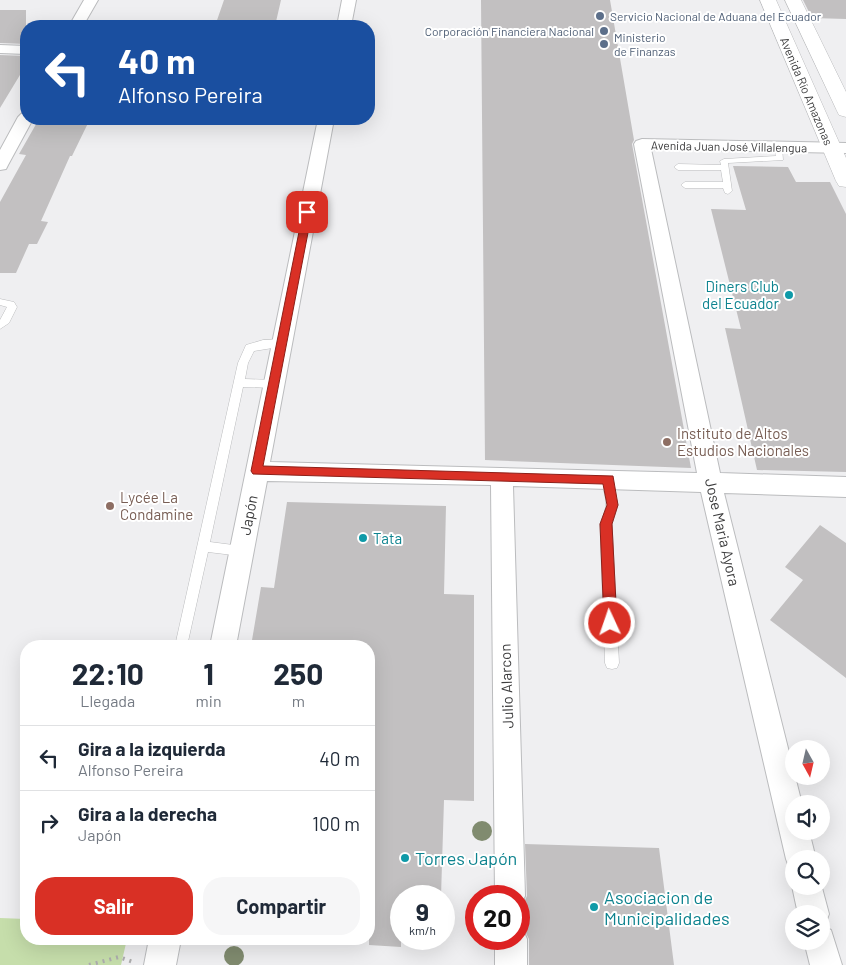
<!DOCTYPE html>
<html lang="es">
<head>
<meta charset="utf-8">
<style>
	:root { --surface:#fff; --page:#f6f6f7; --text:#1f2937; --muted:#747a83; --line:#e0e1e3; --accent:#d93025 }
	body { margin:0; font-family:Barlow,sans-serif; background:var(--page); color:var(--text); height:100vh; display:flex; flex-direction:column; font-size:19px; white-space:nowrap }
	* { box-sizing:border-box; margin:0 }
	p { font-size:16px; color:var(--muted) }
	.icon { flex:none; width:28px; height:28px; fill:none; stroke:currentColor; stroke-width:2; stroke-linecap:round; stroke-linejoin:round }
	.map { position:relative; flex:1; overflow:hidden }
	.sheet { position:absolute; left:20px; top:640px; width:355px; height:305px; display:flex; flex-direction:column; background:var(--surface); border-radius:20px; box-shadow:0 5px 20px #0002 }
	.sheet>* { flex:none }
	.hud { position:absolute; left:20px; top:20px; width:355px; height:105px; border-radius:20px; box-shadow:0 5px 20px #0002; background:#1a4fa0; color:#fff; overflow:hidden }
	.needle { width:32px; rotate:172deg }
	.buttons { position:absolute; left:785px; top:740px; display:grid; gap:10px }
	.buttons a { display:grid; place-items:center; width:45px; height:45px; border-radius:50%; background:var(--surface); box-shadow:0 5px 20px #0002; font-size:25px }
	.speed { position:absolute; left:390px; top:885px; display:flex; gap:10px; font-size:25px; font-weight:700; text-align:center }
	.speed>* { display:grid; place-content:center; width:65px; height:65px; border-radius:50%; background:var(--surface); box-shadow:0 5px 20px #0002; line-height:1 }
	.speed small { font-size:12px; font-weight:400 }
	.speed .limit { border:8px solid #d22; background:#fff; color:#111 }
	.pin { position:absolute; display:grid; place-items:center; width:42px; height:42px; color:#fff; margin:-21px; border-radius:10px; box-shadow:0 2px 8px #0006 }
	.me { position:absolute; width:55px; margin:-28px; rotate:357deg; stroke-linejoin:round; filter:drop-shadow(0 0 4px #0008) }
	.turn { display:flex; align-items:center; gap:18px; height:105px; padding:0 15px; font-size:22px }
	.turn .icon { width:65px; height:65px; stroke-width:2.5 }
	.turn b { display:block; font-size:35px; line-height:42px }
	.eta { display:flex; justify-content:space-evenly; align-items:center; height:85px; text-align:center }
	.eta b { font-size:30px; font-weight:700; line-height:35px }
	.cta { display:flex; gap:10px; margin-top:auto; padding:10px 15px }
	.cta a { flex:1; height:58px; border-radius:20px; background:var(--accent); color:#fff; font-size:20px; font-weight:700; line-height:58px; text-align:center }
	.cta a+a { background:var(--page); color:var(--text) }
	ul { padding:0; list-style:none }
	li { display:flex; align-items:center; gap:15px; height:65px; padding:0 15px; border-top:1px solid var(--line) }
	li div { flex:1 }
	li b { display:block; font-size:19px }
	li em { font-style:normal }
	.map>svg:first-child { display:block }
	.green { fill:#c6deab }
	.building { fill:#c2c0c1 }
	.lines { fill:none; stroke-linecap:round; stroke-linejoin:round }
	.service-casing { stroke:#bbbcbe; stroke-width:1 }
	.minor-casing { stroke:#bbbcbe; stroke-width:2 }
	.secondary-casing { stroke:#bbbcbe; stroke-width:1 }
	.path { stroke:#adadae; stroke-width:4; stroke-dasharray:2 5; stroke-linecap:butt }
	.service { fill:#fff; fill-rule:evenodd }
	.minor { fill:#fff; fill-rule:evenodd }
	.secondary { fill:#fff; fill-rule:evenodd }
	.tree { fill:#808b6f }
	.route { fill:#d93025; stroke:#8d1f18 }
	.service-dot { fill:#5c6f8a; stroke:#fff; stroke-width:2 }
	.culture-dot { fill:#0f9aa8; stroke:#fff; stroke-width:2 }
	.education-dot { fill:#8d6e63; stroke:#fff; stroke-width:2 }
	.labels { text-anchor:middle; dominant-baseline:central; stroke-width:4; stroke-linejoin:round; paint-order:stroke }
	.far-service-label { font-size:12px; fill:#4e5e75; stroke:#fff; text-anchor:start }
	.far-street-label { font-size:12px; fill:#3c3c3d; stroke:#fff }
	.culture-label { font-size:15px; fill:#0d838f; stroke:#fff; text-anchor:end }
	.education-label { font-size:15px; fill:#785e54; stroke:#fff; text-anchor:start }
	.street-label { font-size:15px; fill:#3c3c3d; stroke:#fff }
	.near-culture-label { font-size:18px; fill:#0d838f; stroke:#fff; text-anchor:start }
</style>
</head>
<body>
<div class="map">
<svg width="846" height="965" viewBox="0 0 846 965">
	<rect width="100%" height="100%" fill="#efeff1"/>
	<path class="green" d="M0,918L26,919V939H127L121,965H0Z"/>
	<path class="building" d="M224,0H281L275,26H215Z
		M481,0H610L634,140L632,144L691,468L485,460Z
		M803,0H846V19L812,18Z
		M0,10H26V44L0,43Z
		M0,55L26,56V65L0,108Z
		M39,119H90L72,156H70L41,221L48,222L37,244H29L16,273H0V202L26,155L19,154Z
		M733,166L788,167L796,182H830L846,214V472L757,470L725,328L741,329L711,209L746,210Z
		M287,502L446,506L444,594L474,595V801L444,800L441,896H401V947L369,945V646H251L261,587L274,588Z
		M820,525L846,543V678L770,620L803,580L785,567Z
		M525,844L659,848L674,965H529V939L523,927L522,906L527,896Z"/>
	<g class="lines">
		<defs>
			<path id="service" d="M775,145L782,147L783,160L728,163L732,191L728,194L725,193L723,188H685L681,185L685,182H723L721,170H678L674,167L678,164L721,165L720,161L724,159L776,156Z
				M0,299L14,302L17,307L9,323L0,329V320L7,307L0,305Z
				M282,339L285,340L287,343L285,346L254,351L248,363L245,379L274,380L279,384L274,388L243,387L210,542L241,546L245,547L247,551L245,555L241,556L208,552L187,646H175L238,363L246,345L263,340Z
				M609,474L613,476L615,479L614,489L618,505L612,524L619,663L617,668L612,669L607,668L605,663L600,524C602,518 606,510 606,504C606,493 600,486 605,476Z"/>
			<path id="minor" d="M84,0H98L83,26H69Z
				M342,0H356L351,26H337Z
				M0,45L26,46V54L0,53Z
				M26,112V119H33L8,165L6,169L0,170V150L18,117L21,114Z
				M318,119H334L270,462L697,473L634,144L636,141L642,139L846,143V153L651,149L720,473L846,477V497L724,493L802,804H794V831H809L816,859H794V871L790,870L786,859L701,492L513,486L525,896L519,908V896H495L491,485L267,481L236,646H210Z
				M794,881V886H821V884L829,914L825,925L822,926L831,930L842,965H810L804,941H821V914H798L792,886Z
				M519,927L522,928L527,939V965H495V939H519Z
				M149,939H181L176,965H144Z"/>
			<path id="secondary" d="M760,0H776L846,158V187L839,186L836,181Z
				M785,0H801L846,92V117L839,115L837,111Z"/>
		</defs>
		<use href="#service" class="service-casing"/>
		<use href="#minor" class="minor-casing"/>
		<use href="#secondary" class="secondary-casing"/>
		<path class="path" d="M89,965L119,957L133,962"/>
		<use href="#service" class="service"/>
		<use href="#minor" class="minor"/>
		<use href="#secondary" class="secondary"/>
	</g>
	<g class="tree">
		<circle cx="482" cy="831" r="10"/>
		<circle cx="234" cy="956" r="10"/>
	</g>
	<path class="route" d="M307,209L312,212L263,466L613,476L618,505L612,524L617,623L615,627L610,629L606,627L604,623L600,524L607,505L603,484L253,474L251,471L303,212Z"/>
	<g class="service-dot">
		<circle cx="600" cy="16" r="5"/>
		<circle cx="604" cy="31" r="5"/>
		<circle cx="604" cy="44" r="5"/>
	</g>
	<g class="culture-dot">
		<circle cx="789" cy="295" r="5"/>
		<circle cx="363" cy="538" r="5"/>
		<circle cx="405" cy="858" r="5"/>
		<circle cx="594" cy="907" r="5"/>
	</g>
	<g class="education-dot">
		<circle cx="667" cy="442" r="5"/>
		<circle cx="110" cy="506" r="5"/>
	</g>
	<g class="labels">
		<g class="far-service-label">
			<text x="610" y="16">Servicio Nacional de Aduana del Ecuador</text>
			<text x="594" y="31" text-anchor="end">Corporación Financiera Nacional</text>
			<text x="614" y="37">Ministerio<tspan x="614" dy="14">de Finanzas</tspan></text>
		</g>
		<g class="far-street-label">
			<text transform="translate(807 91) rotate(67)">Avenida Río Amazonas</text>
			<text transform="translate(729 146) rotate(1)">Avenida Juan José Villalengua</text>
		</g>
		<g class="culture-label">
			<text x="779" y="286">Diners Club<tspan x="779" dy="17">del Ecuador</tspan></text>
			<text x="373" y="538" text-anchor="start">Tata</text>
		</g>
		<g class="education-label">
			<text x="677" y="433">Instituto de Altos<tspan x="677" dy="17">Estudios Nacionales</tspan></text>
			<text x="120" y="497">Lycée La<tspan x="120" dy="17">Condamine</tspan></text>
		</g>
		<g class="street-label">
			<text transform="translate(248 515) rotate(-79)">Japón</text>
			<text transform="translate(723 532) rotate(77)">Jose Maria Ayora</text>
			<text transform="translate(506 686) rotate(-92)">Julio Alarcon</text>
		</g>
		<g class="near-culture-label">
			<text x="415" y="858">Torres Japón</text>
			<text x="604" y="897">Asociacion de<tspan x="604" dy="21">Municipalidades</tspan></text>
		</g>
	</g>
</svg>
<div class="buttons">
<a><svg class="needle" viewBox="-14 -14 28 28"><path d="M0-13l5 13h-10z" fill="#e53935"/><path d="M0 13l5-13h-10z" fill="#747a83"/></svg></a>
<a><svg class="icon" aria-label="sound" viewBox="0 0 24 24"><path d="M4 9h4l5-4v14l-5-4H4zM17 9q2 3 0 6"/></svg></a>
<a><svg class="icon" aria-label="search" viewBox="0 0 24 24"><circle cx="10" cy="10" r="6"/><path d="M15 15l6 6"/></svg></a>
<a><svg class="icon" aria-label="layers" viewBox="0 0 24 24"><path d="M12 4l9 5-9 5-9-5zM3 14l9 5 9-5"/></svg></a>
</div>
<div class="speed"><div>9<small>km/h</small></div><div class="limit">20</div></div>
<div class="pin" style="left:307px;top:212px;background:#d93025"><svg class="icon" aria-label="arrive" viewBox="0 0 24 24"><path d="M6 21V4h12l-3 4 3 4H6"/></svg></div>
<svg class="me" style="left:610px;top:623px" viewBox="-20 -20 40 40"><circle r="17" fill="#d93025" stroke="#fff" stroke-width="3"/><path d="M0-11L8 9 0 5-8 9z" fill="#fff"/></svg>
<div class="hud">
<div class="turn"><svg class="icon" aria-label="left" viewBox="0 0 24 24"><path d="M17 20v-9H6M10 6l-5 5 5 5"/></svg><div><b>40 m</b>Alfonso Pereira</div></div>
</div>
<section class="sheet">
<div class="eta">
<div><b>22:10</b><p>Llegada</p></div>
<div><b>1</b><p>min</p></div>
<div><b>250</b><p>m</p></div>
</div>
<ul>
<li><svg class="icon" aria-label="left" viewBox="0 0 24 24"><path d="M17 20v-9H6M10 6l-5 5 5 5"/></svg><div><b>Gira a la izquierda</b><p>Alfonso Pereira</p></div><em>40 m</em></li>
<li><svg class="icon" aria-label="right" viewBox="0 0 24 24"><path d="M7 20v-9h11M14 6l5 5-5 5"/></svg><div><b>Gira a la derecha</b><p>Japón</p></div><em>100 m</em></li>
</ul>
<div class="cta"><a>Salir</a><a>Compartir</a></div>
</section>
</div>
</body>
</html>
